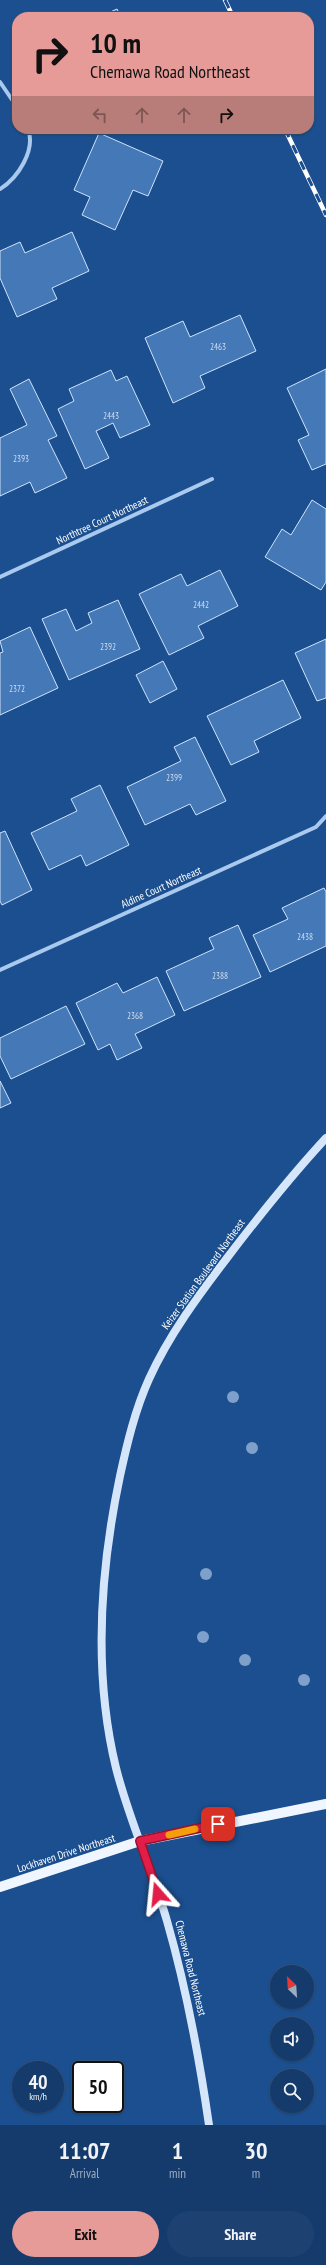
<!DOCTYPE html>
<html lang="en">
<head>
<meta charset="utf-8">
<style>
	:root { --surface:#143b6b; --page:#1d4271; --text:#f1f3f6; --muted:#9dadc1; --line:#33557e; --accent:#e69b98 }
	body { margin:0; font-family:"PT Sans Narrow",sans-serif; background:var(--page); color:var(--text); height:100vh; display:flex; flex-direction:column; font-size:15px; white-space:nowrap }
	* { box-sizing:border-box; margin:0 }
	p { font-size:13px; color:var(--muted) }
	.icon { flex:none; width:22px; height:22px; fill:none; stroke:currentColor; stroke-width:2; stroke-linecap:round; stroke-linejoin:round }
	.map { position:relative; height:2125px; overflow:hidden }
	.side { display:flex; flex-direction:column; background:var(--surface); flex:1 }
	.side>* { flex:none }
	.top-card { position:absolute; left:12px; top:12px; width:302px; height:122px; border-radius:16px; box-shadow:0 1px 3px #0004,0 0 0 1px var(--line); background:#e69b98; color:#111; overflow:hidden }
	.needle { width:26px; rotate:335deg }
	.tools { position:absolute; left:270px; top:1965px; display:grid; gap:8px }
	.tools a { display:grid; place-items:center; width:44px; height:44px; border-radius:50%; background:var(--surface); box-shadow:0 1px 3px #0004,0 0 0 1px var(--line); font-size:20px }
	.speed { position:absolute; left:12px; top:2061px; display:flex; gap:8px; font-size:20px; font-weight:700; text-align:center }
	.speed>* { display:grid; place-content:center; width:52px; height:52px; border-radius:50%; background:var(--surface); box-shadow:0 1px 3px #0004,0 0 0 1px var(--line); line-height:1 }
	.speed small { font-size:10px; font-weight:400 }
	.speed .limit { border:2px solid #111; border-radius:6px; background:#fff; color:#111 }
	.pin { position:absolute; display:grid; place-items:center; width:34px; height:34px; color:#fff; margin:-17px; border-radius:8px; box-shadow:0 2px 6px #0006 }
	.me { position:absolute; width:44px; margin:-22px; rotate:342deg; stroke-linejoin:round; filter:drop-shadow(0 0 3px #0008) }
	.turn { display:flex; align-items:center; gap:14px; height:84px; padding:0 12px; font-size:18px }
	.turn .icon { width:52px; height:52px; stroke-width:2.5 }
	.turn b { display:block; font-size:28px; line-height:34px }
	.lanes { display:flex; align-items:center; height:38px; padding:0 12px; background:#0003; justify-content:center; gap:20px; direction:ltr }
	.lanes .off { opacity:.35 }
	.eta { display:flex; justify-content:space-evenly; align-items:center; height:68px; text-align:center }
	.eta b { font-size:24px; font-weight:700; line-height:28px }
	.action { display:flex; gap:8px; margin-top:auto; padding:8px 12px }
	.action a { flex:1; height:46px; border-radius:24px; background:var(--accent); color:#111; font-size:16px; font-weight:700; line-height:46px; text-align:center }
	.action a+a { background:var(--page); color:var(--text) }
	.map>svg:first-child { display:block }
	.building { fill:#4478b7; stroke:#cfe3fa }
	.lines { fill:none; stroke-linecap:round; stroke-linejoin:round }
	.street { stroke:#a9c9ee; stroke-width:4 }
	.secondary { stroke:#d6e6fa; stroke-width:8 }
	.primary { stroke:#f0f6ff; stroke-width:10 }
	.rail-casing { stroke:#fff; stroke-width:4.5 }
	.rail { stroke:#1b4f8f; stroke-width:3; stroke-dasharray:9; stroke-linecap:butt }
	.tree { fill:#7ea0ca }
	.route-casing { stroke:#92132f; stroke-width:10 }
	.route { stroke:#e11d48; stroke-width:7 }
	.slow { stroke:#f59e0b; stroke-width:7 }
	.labels { text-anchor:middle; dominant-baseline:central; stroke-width:3; stroke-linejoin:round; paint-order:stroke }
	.number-label { font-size:9px; fill:#d0dded }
	.street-label { font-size:11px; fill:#fff; stroke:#1b4f8f }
</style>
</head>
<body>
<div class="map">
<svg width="326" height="2125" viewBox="0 0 326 2125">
	<rect width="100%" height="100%" fill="#1b4f8f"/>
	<path class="building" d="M117,9L121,17H99Z
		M99,133L163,161L148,196L133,190L115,230L82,215L90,197L74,190Z
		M72,232L89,271L52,288L57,299L17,317L0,278V251L20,242L25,253Z
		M240,315L256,351L200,376L205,388L173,403L145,338L183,321L190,337Z
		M326,369V464L312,470L298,440L309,435L287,388Z
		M111,370L116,381L127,376L150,425L120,438L113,423L96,431L109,458L85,469L58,409L74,401L69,389Z
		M29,379L57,436L48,440L67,478L35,493L30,482L0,496V438L27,425L10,389Z
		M312,500L326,509V582L321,590L265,557L282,529L291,535Z
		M220,570L238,606L198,626L204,638L169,655L139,594L181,574L187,586Z
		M118,600L140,649L69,680L42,619L66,609L76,631L92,623L88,613Z
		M30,627L58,688L0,715V653L3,652L0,641Z
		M326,639V698L317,701L295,653Z
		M163,661L177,689L150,703L136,675Z
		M283,680L301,718L254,741L259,752L231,765L207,716Z
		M195,737L226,801L196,815L190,804L145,825L127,787L181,761L174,747Z
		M100,785L129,845L86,866L81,855L49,870L31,833L77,811L71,799Z
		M5,831L32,890L2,905L0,901V833Z
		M324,888L326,892V946L270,972L253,935L288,919L282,908Z
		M238,925L261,977L184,1011L166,971L214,949L209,938Z
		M157,977L175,1015L135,1034L142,1048L117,1060L110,1044L98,1050L76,1003L117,983L123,993Z
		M66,1006L85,1044L11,1079L0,1056V1038Z
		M0,1081L11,1103L0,1108Z"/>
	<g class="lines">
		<path class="street" d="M0,82L17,107
			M0,189C18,178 36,150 28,129
			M0,577L212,479
			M0,970L316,827L326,816"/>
		<path class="secondary" d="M209,2125C199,2056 186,1987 167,1921C152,1869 129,1820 116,1768C93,1673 100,1571 120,1476C127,1444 135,1410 149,1379C169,1335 198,1296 227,1258C259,1216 290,1177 326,1138"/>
		<path class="primary" d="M0,1887L140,1841L326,1804"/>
		<defs>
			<path id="rail" d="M225,0L233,17
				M285,129L326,215"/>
		</defs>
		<use href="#rail" class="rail-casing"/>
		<use href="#rail" class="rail"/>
	</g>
	<g class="tree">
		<circle cx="233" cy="1397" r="6"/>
		<circle cx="252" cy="1448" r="6"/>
		<circle cx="206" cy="1574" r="6"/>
		<circle cx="203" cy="1637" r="6"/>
		<circle cx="245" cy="1660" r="6"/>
		<circle cx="304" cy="1680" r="6"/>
	</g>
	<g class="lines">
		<defs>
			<path id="route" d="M158,1894L140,1841L218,1824"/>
		</defs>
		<use href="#route" class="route-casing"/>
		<use href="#route" class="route"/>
		<path class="slow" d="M169,1835L195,1829"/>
	</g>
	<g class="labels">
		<g class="number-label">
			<text x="218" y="346">2463</text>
			<text x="111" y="415">2443</text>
			<text x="21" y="458">2393</text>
			<text x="201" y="604">2442</text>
			<text x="108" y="646">2392</text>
			<text x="17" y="688">2372</text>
			<text x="174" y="777">2399</text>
			<text x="305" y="936">2438</text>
			<text x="220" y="975">2388</text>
			<text x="135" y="1015">2368</text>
		</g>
		<g class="street-label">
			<text transform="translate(102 520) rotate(-25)">Northtree Court Northeast</text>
			<text transform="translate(161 887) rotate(-24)">Aldine Court Northeast</text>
			<text transform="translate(203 1274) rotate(-54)">Keizer Station Boulevard Northeast</text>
			<text transform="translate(66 1853) rotate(-18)">Lockhaven Drive Northeast</text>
			<text transform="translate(191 1968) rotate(76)">Chemawa Road Northeast</text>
		</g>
	</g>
</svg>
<div class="tools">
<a><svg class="needle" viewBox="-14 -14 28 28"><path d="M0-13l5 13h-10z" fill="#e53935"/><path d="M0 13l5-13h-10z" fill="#9dadc1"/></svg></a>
<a><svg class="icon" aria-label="sound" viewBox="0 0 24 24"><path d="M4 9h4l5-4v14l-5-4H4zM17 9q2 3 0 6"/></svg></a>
<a><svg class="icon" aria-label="search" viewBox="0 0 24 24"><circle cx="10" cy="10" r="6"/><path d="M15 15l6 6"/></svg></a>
</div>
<div class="speed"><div>40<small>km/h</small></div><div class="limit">50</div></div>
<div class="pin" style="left:218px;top:1824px;background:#d93025"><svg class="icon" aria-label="arrive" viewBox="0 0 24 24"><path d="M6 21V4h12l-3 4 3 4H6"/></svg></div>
<svg class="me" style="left:158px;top:1894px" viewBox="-20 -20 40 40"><path d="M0-17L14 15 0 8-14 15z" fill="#e11d48" stroke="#fff" stroke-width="4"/></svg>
<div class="top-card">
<div class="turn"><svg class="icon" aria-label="right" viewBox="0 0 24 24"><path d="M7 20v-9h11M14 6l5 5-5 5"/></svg><div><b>10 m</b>Chemawa Road Northeast</div></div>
<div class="lanes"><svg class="icon off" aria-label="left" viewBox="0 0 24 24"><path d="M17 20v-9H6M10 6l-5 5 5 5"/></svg><svg class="icon off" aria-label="ahead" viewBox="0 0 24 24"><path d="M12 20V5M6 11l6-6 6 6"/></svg><svg class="icon off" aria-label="ahead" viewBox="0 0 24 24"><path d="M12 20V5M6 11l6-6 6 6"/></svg><svg class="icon" aria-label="right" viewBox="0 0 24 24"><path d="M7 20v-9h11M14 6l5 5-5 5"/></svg></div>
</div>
</div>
<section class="side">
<div class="eta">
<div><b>11:07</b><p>Arrival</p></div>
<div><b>1</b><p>min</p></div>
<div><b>30</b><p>m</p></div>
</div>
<div class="action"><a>Exit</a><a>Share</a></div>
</section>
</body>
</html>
